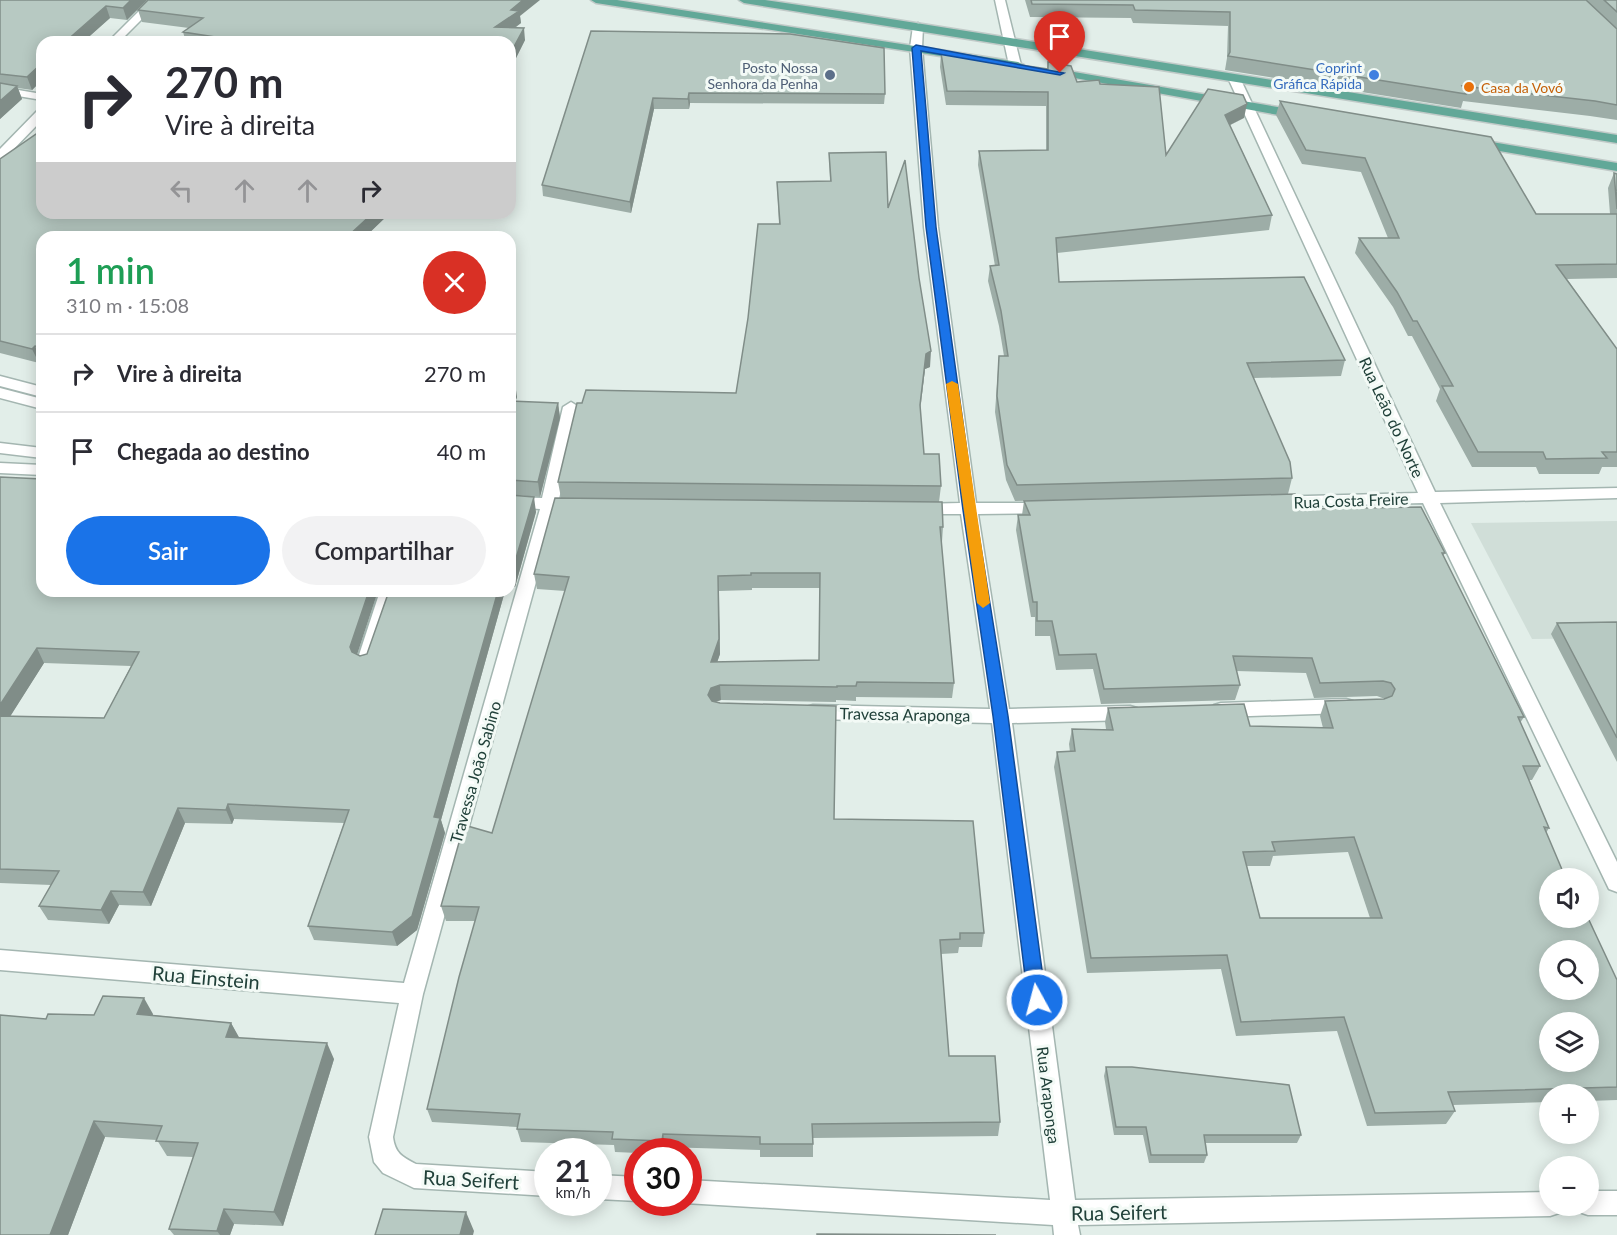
<!DOCTYPE html>
<html lang="pt">
<head>
<meta charset="utf-8">
<style>
	:root { --surface:#fff; --page:#f2f2f3; --text:#2b2b33; --muted:#7c7c81; --line:#e1e1e2; --accent:#1a73e8 }
	body { margin:0; font-family:Lato,sans-serif; background:var(--page); color:var(--text); height:100vh; display:flex; flex-direction:column; font-size:22px; white-space:nowrap }
	* { box-sizing:border-box; margin:0 }
	p { font-size:20px; color:var(--muted) }
	.icon { flex:none; width:33px; height:33px; fill:none; stroke:currentColor; stroke-width:2; stroke-linecap:round; stroke-linejoin:round }
	.map { position:relative; flex:1; overflow:hidden }
	.panel { position:absolute; left:36px; top:231px; width:480px; height:366px; display:flex; flex-direction:column; background:var(--surface); border-radius:18px; box-shadow:0 3px 15px #0003 }
	.panel>* { flex:none }
	.hud { position:absolute; left:36px; top:36px; width:480px; height:183px; border-radius:18px; box-shadow:0 3px 15px #0003; background:#fff; color:var(--text); overflow:hidden }
	.fabs { position:absolute; left:1539px; top:868px; display:grid; gap:12px }
	.fabs a { display:grid; place-items:center; width:60px; height:60px; border-radius:50%; background:var(--surface); box-shadow:0 3px 15px #0003; font-size:30px }
	.speed { position:absolute; left:534px; top:1138px; display:flex; gap:12px; font-size:30px; font-weight:700; text-align:center }
	.speed>* { display:grid; place-content:center; width:78px; height:78px; border-radius:50%; background:var(--surface); box-shadow:0 3px 15px #0003; line-height:1 }
	.speed small { font-size:15px; font-weight:400 }
	.speed .limit { border:9px solid #d22; background:#fff; color:#111 }
	.pin { position:absolute; display:grid; place-items:center; width:51px; height:51px; color:#fff; margin:-62px -26px; border-radius:50% 50% 50% 0; rotate:-45deg; box-shadow:0 0 6px #0007 }
	.pin .icon { rotate:45deg }
	.me { position:absolute; width:66px; margin:-33px; rotate:353deg; stroke-linejoin:round; filter:drop-shadow(0 0 4px #0008) }
	.turn { display:flex; align-items:center; gap:21px; height:126px; padding:0 30px; font-size:27px }
	.turn .icon { width:78px; height:78px; stroke-width:2.5 }
	.turn b { display:block; font-size:42px; line-height:51px }
	.lanes { display:flex; align-items:center; height:57px; padding:0 30px; background:#0003; justify-content:center; gap:30px; direction:ltr }
	.lanes .off { opacity:.35 }
	.round { display:grid; place-items:center; flex:none; width:63px; height:63px; border-radius:32px; background:var(--page) }
	.summary { display:flex; align-items:center; justify-content:space-between; height:102px; padding:0 30px }
	h1 { font-size:36px; font-weight:600; line-height:45px; color:#1e9e55 }
	.button { display:flex; gap:12px; margin-top:auto; padding:12px 30px }
	.button a { flex:1; height:69px; border-radius:36px; background:var(--accent); color:#fff; font-size:24px; font-weight:600; line-height:69px; text-align:center }
	.button a+a { background:var(--page); color:var(--text) }
	ul { padding:0; list-style:none }
	li { display:flex; align-items:center; gap:18px; height:78px; padding:0 30px; border-top:2px solid var(--line) }
	li div { flex:1 }
	li b { display:block; font-size:22px }
	li em { font-style:normal }
	.map>svg:first-child { display:block }
	.built { fill:#d0ded8 }
	.lines { fill:none; stroke-linecap:round; stroke-linejoin:round }
	.service-casing { stroke:#a4b6b1; stroke-width:4 }
	.pedestrian-casing { stroke:#a4b6b1; stroke-width:3 }
	.minor-casing { stroke:#a4b6b1; stroke-width:3 }
	.primary-casing { stroke:#c1cac8; stroke-width:3 }
	.service { fill:#fff; fill-rule:evenodd }
	.pedestrian { fill:#fff; fill-rule:evenodd }
	.minor { fill:#fff; fill-rule:evenodd }
	.primary { fill:#62a898; fill-rule:evenodd }
	.wall { fill:#9dada7; fill-rule:evenodd }
	.shaded-wall { fill:#808d88 }
	.building { fill:#b7c9c2; stroke:#808d88; stroke-width:1.5; fill-rule:evenodd }
	.route { fill:#1a73e8; stroke:#114b97; stroke-width:1.5 }
	.slow { fill:#f59e0b }
	.service-dot { fill:#5c6f8a; stroke:#f3faf6; stroke-width:2 }
	.shop-dot { fill:#3f7fe0; stroke:#f3faf6; stroke-width:2 }
	.food-dot { fill:#e8710a; stroke:#f3faf6; stroke-width:2 }
	.labels { text-anchor:middle; dominant-baseline:central; stroke-width:6; stroke-linejoin:round; paint-order:stroke }
	.far-service-label { font-size:14px; fill:#4e5e75; stroke:#f3faf6; text-anchor:end }
	.far-shop-label { font-size:14px; fill:#366cbe; stroke:#f3faf6; text-anchor:end }
	.far-food-label { font-size:14px; fill:#c56008; stroke:#f3faf6; text-anchor:start }
	.street-label { font-size:16px; fill:#204039; stroke:#f3faf6 }
	.near-street-label { font-size:20px; fill:#204039; stroke:#f3faf6 }
</style>
</head>
<body>
<div class="map">
<svg width="1617" height="1235" viewBox="0 0 1617 1235">
	<rect width="100%" height="100%" fill="#e2eee9"/>
	<path class="built" d="M1617,521V638L1532,639L1471,523Z"/>
	<g class="lines">
		<defs>
			<path id="service" d="M380,591H396L375,655L373,659H361L359,655Z"/>
			<path id="pedestrian" d="M0,388L42,399V409L0,398Z
				M0,443L42,448V458L0,453Z"/>
			<path id="minor" d="M150,0H161L119,42H108Z
				M995,0H1005L1021,65L1019,67H1011L1009,65Z
				M918,23L923,26L922,48L938,227L976,503H1045L1051,504L1053,508L1051,512L1045,513L978,514L1009,709L1130,706L1137,708L1140,713L1137,718L1130,720L1012,723L1075,1200L1550,1192V1206H1562L1559,1213L1550,1216L1078,1225L1080,1235H1054L1053,1225L685,1203H688V1180L1050,1200L992,723L813,719L806,717L803,712L806,707L813,705L990,709L961,514H920L914,513L912,509L914,505L920,504L960,503L924,227L910,48L913,26Z
				M1234,75L1240,78L1435,492L1617,488V498L1440,503L1617,862V892L1609,889L1423,503L1271,507L1265,506L1263,502L1265,498L1271,497L1418,493L1228,78Z
				M0,87L42,94V100L0,93Z
				M42,109V120L4,159L0,160V149L38,110Z
				M0,376L42,387V397L0,386Z
				M571,402L579,407L559,499L583,501L585,505L583,509H556L423,994L393,1137C395,1153 402,1157 416,1164L548,1172V1196L414,1188L383,1173L374,1162L369,1137L399,1003L0,970V950L404,983L540,509L510,507V497L542,498L563,407Z
				M0,463L42,465V475L0,473Z
				M1346,699L1353,701L1356,706L1353,711L1346,713L1221,717L1214,715L1211,710L1214,705L1221,703Z
				M598,1175L638,1177V1201L598,1199Z
				M1588,1191H1617V1215H1588L1579,1212L1577,1206H1588Z"/>
			<path id="primary" d="M591,0H617L1018,62L1024,65L1018,68L596,3Z
				M739,0H765L853,13L1617,135V143L744,3Z
				M1051,68L1301,111L1307,115L1301,119L1047,73L1045,71Z
				M1474,139L1617,163V171L1470,146V140Z"/>
		</defs>
		<use href="#service" class="service-casing"/>
		<use href="#pedestrian" class="pedestrian-casing"/>
		<use href="#minor" class="minor-casing"/>
		<use href="#primary" class="primary-casing"/>
		<use href="#service" class="service"/>
		<use href="#pedestrian" class="pedestrian"/>
		<use href="#minor" class="minor"/>
		<use href="#primary" class="primary"/>
	</g>
	<path class="wall" d="M0,0H147L127,20L110,18L83,42H42V80L32,90L18,88L22,99L0,119Z
		M1025,0H1617V120L1590,116L1463,101L1461,108L1225,70L1227,58L1228,26L1133,23L1131,18L1030,17Z
		M138,10L520,16L521,23L515,28L525,40L510,70V42H186L183,32L189,28L142,22Z
		M591,31L885,94L884,104L690,103L689,109H654L631,213L543,196L542,185Z
		M941,53L1047,69L1048,62L1077,82L1100,84L1166,155L1244,118L1230,125L1272,215L1269,230L1057,253L1059,282L1345,360L1341,376L1254,378L1292,478L1288,494L1015,501L1006,480L995,412L999,356H1004L999,326L988,281L990,266H995L978,165L979,151L1046,150V106L946,105L940,67Z
		M1280,101L1536,214H1610L1608,188L1614,173L1617,174V278L1567,279L1617,349V467H1602L1599,474H1539L1536,467H1472L1436,401L1440,389L1412,336H1408L1393,307L1355,253L1359,238H1388L1361,172L1302,164L1276,115Z
		M829,153L888,208L919,278L930,367L925,369L920,409L924,454L941,486L939,502L561,498L558,482L582,403L736,393L748,318L779,224L777,182L830,181Z
		M0,159L42,213H390L365,237H42V360L39,363L0,353Z
		M510,383L517,397L515,402L558,403L560,418L540,497L514,495L536,512L515,587H510Z
		M0,477L360,656L367,654L389,591H505L441,820L445,833L417,930L397,946L314,940L308,926L344,823L234,819L232,824L185,823L151,906L119,905L109,924L48,920L39,906L51,885L0,883ZM44,663L131,666L104,718L10,716Z
		M1024,501L1297,509L1445,553L1443,556L1524,717L1520,723L1540,766L1532,780H1529L1549,828L1546,833L1550,879L1617,980V1100L1588,1101V1095H1550V1102L1453,1105L1455,1111L1446,1124L1367,1126L1337,1031L1236,1036L1221,969L1087,973L1054,767L1057,752H1070L1069,744L1072,729H1106L1105,722L1108,708L1250,726L1323,728L1320,716L1325,701L1385,699L1377,696L1314,698L1306,673L1236,671L1240,685L1235,700L1101,704L1093,669L1056,670L1050,636H1035V617H1031L1016,530L1018,515H1022ZM1348,852L1370,918H1260L1247,866H1270L1273,856Z
		M943,527L942,542H941L954,683L952,698L856,697V701L836,700V702L721,700L715,702L834,819L984,933L982,947H959L958,953L941,954L949,1056L1000,1122L998,1136L813,1138V1157H760V1150L665,1147L664,1152H638V1153L615,1152L614,1145L521,1142L517,1129V1127L432,1122L427,1109L475,921H446L441,906L492,833L565,591L537,589L534,574ZM752,588H820L819,660L717,662L720,654L719,591L752,590Z
		M1617,622V762L1551,634L1557,623Z
		M153,1014V1015L231,1023L239,1038L334,1059L283,1226L234,1224L230,1235H174L169,1229L193,1157L167,1156L157,1140L105,1137L68,1235L46,1019L94,1015Z
		M1106,1067L1301,1135L1297,1143H1206L1207,1155L1204,1163H1149L1143,1135H1114L1104,1076Z"/>
	<path class="shaded-wall" d="M131,0H147L127,20L123,8Z
		M523,0H540L520,16L521,23L497,40L495,27L511,10Z
		M106,6L110,18L83,42H65Z
		M524,28L525,40L510,70V54Z
		M42,63V80L32,90L27,77Z
		M17,86L22,99L0,119V101Z
		M689,93L690,103L689,109L688,99Z
		M653,98L654,109L631,213L630,202Z
		M1247,104L1244,118L1222,129L1225,115Z
		M373,213H390L365,237H347Z
		M35,346L41,360L39,363L32,349Z
		M931,351L930,367L925,369L919,420L926,354Z
		M515,383L517,397L510,416V395Z
		M558,403L560,418L540,497L538,482Z
		M534,497L536,512L515,587L512,572Z
		M718,576L720,654L712,677L711,662Z
		M369,591H378L355,661L350,647Z
		M498,591H505L441,820L445,833L417,930L397,946L392,932L434,817Z
		M37,648L44,663L1,731L0,729V705Z
		M720,685L721,700L712,703L708,695L711,688Z
		M228,804L234,819L232,824L226,810Z
		M178,808L185,823L151,906L143,892Z
		M111,891L119,905L109,924L101,910Z
		M144,998L153,1014L147,1030L137,1014Z
		M231,1023L240,1039L226,1037Z
		M327,1043L334,1059L283,1226L274,1212Z
		M94,1121L105,1137L68,1235H50Z
		M663,1134L665,1147L664,1152H663L662,1141Z
		M224,1209L234,1224L230,1235H220L217,1231Z
		M466,1212L474,1231L473,1235H460Z"/>
	<path class="building" d="M0,0H131L123,8L106,6L65,42H42V63L27,77L0,74Z
		M148,0H523L511,10L519,11L495,27L524,28L510,54V42H223L228,39L183,32L203,18L138,10Z
		M1031,0H1586L1617,29V105L1595,101L1462,86L1466,94L1228,56L1230,52V12L1135,10L1133,5L1032,4Z
		M1604,0H1617V12Z
		M591,31L790,34L884,48L885,94L689,93L688,99L653,98L630,202L542,185Z
		M941,53L1048,69V62L1071,66L1077,82L1099,80L1100,84L1159,87L1166,155L1208,89L1243,95L1247,104L1225,115L1272,215L1056,238L1059,282L1304,277L1345,360L1247,363L1290,462L1292,478L1017,485L1007,465L997,396L999,356H1008L1001,311L990,266L999,265L979,151L1048,150V92L947,91Z
		M0,83L17,86L0,101Z
		M1280,101L1491,137L1536,214H1617V264L1556,265L1617,349V452H1602L1607,458L1546,459L1543,452H1478L1442,386H1453L1417,321H1413L1397,292L1359,238H1399L1365,158L1306,150Z
		M42,130V213H373L347,237H42V347L35,346L32,349L0,341V159Z
		M886,152L888,208L905,160L919,278L931,351L926,354L920,405L924,454H939L941,486L558,482L577,403H582L586,390L736,393L748,318L758,224H780L777,182L831,181L829,153Z
		M1614,173L1617,174V209Z
		M510,383H515L510,395Z
		M510,401L558,403L538,482L510,480Z
		M0,477L42,479V591H369L350,647L352,652L360,656L367,654L389,591H498L434,817L440,818L412,916L392,932L308,926L349,810L228,804L226,810L178,808L143,892L111,891L101,910L39,906L59,871L0,869V716L104,718L139,652L37,648L0,705Z
		M1295,494L1297,509L1421,507L1445,553H1442L1524,717H1518L1540,766H1523L1549,828L1544,827L1566,879H1550V918H1588L1617,980V1087L1448,1092L1455,1111L1375,1113L1344,1017L1241,1022L1227,955L1091,958L1057,752L1075,751L1072,729L1113,730L1108,708L1244,704L1250,726L1333,728L1325,701L1384,699L1392,696L1395,689L1391,683L1383,681L1320,683L1312,658L1233,656L1240,685L1104,689L1096,654L1059,655L1052,621H1037V602H1033L1018,515H1030L1024,501ZM1354,837L1382,918H1260L1243,852L1275,851L1272,842ZM1550,951H1588V990H1550ZM1550,1023H1588V1062H1550Z
		M510,495L534,497L512,572H510Z
		M555,498L942,502L943,527H940L954,683L857,682L856,686H837V687L720,685L711,688L708,695L712,701L720,703L836,706L834,819L973,821L984,933H960V939L940,940L949,1056H995L1000,1122L812,1124L813,1144H760V1137L663,1134L662,1141L612,1139L613,1132L517,1129L520,1114L427,1109L459,977L479,907L441,906L464,825L492,833L569,577L534,574ZM751,573H820L819,660L711,662L719,639L718,576L751,575Z
		M1617,622V738L1557,623Z
		M103,996L144,998L137,1014L231,1023L226,1037L327,1043L274,1212L224,1209L217,1231L169,1229L198,1143L156,1141L162,1126L94,1121L50,1235H0V1015L46,1019L48,1014L94,1015Z
		M1106,1067H1132L1289,1085L1301,1135H1204L1207,1155H1151L1146,1127H1116Z
		M383,1209L466,1212L460,1235H375Z
		M817,1234L996,1235H817Z"/>
	<path class="route" d="M916,45L1064,73L1060,75L921,51L936,227L975,510L1008,716L1046,1000L1043,1005L1037,1008L1031,1005L1028,1000L993,716L963,510L926,227L912,48Z"/>
	<path class="slow" d="M952,381L958,384L990,603L983,608L977,603L946,384Z"/>
	<circle class="service-dot" cx="830" cy="75" r="6"/>
	<circle class="shop-dot" cx="1374" cy="75" r="6"/>
	<circle class="food-dot" cx="1469" cy="87" r="6"/>
	<g class="labels">
		<g class="far-service-label">
			<text x="818" y="67">Posto Nossa<tspan x="818" dy="16">Senhora da Penha</tspan></text>
		</g>
		<g class="far-shop-label">
			<text x="1362" y="67">Coprint<tspan x="1362" dy="16">Gráfica Rápida</tspan></text>
		</g>
		<g class="far-food-label">
			<text x="1481" y="87">Casa da Vovó</text>
		</g>
		<g class="street-label">
			<text transform="translate(1392 417) rotate(65)">Rua Leão do Norte</text>
			<text transform="translate(1351 500) rotate(-2)">Rua Costa Freire</text>
			<text transform="translate(905 714) rotate(1)">Travessa Araponga</text>
			<text transform="translate(475 772) rotate(-74)">Travessa João Sabino</text>
			<text transform="translate(1049 1095) rotate(83)">Rua Araponga</text>
		</g>
		<g class="near-street-label">
			<text transform="translate(206 977) rotate(5)">Rua Einstein</text>
			<text transform="translate(471 1179) rotate(3)">Rua Seifert</text>
			<text transform="translate(1119 1212) rotate(-1)">Rua Seifert</text>
		</g>
	</g>
</svg>
<div class="fabs">
<a><svg class="icon" aria-label="sound" viewBox="0 0 24 24"><path d="M4 9h4l5-4v14l-5-4H4zM17 9q2 3 0 6"/></svg></a>
<a><svg class="icon" aria-label="search" viewBox="0 0 24 24"><circle cx="10" cy="10" r="6"/><path d="M15 15l6 6"/></svg></a>
<a><svg class="icon" aria-label="layers" viewBox="0 0 24 24"><path d="M12 4l9 5-9 5-9-5zM3 14l9 5 9-5"/></svg></a>
<a>+</a>
<a>−</a>
</div>
<div class="speed"><div>21<small>km/h</small></div><div class="limit">30</div></div>
<div class="pin" style="left:1060px;top:73px;background:#d93025"><svg class="icon" aria-label="arrive" viewBox="0 0 24 24"><path d="M6 21V4h12l-3 4 3 4H6"/></svg></div>
<svg class="me" style="left:1037px;top:1000px" viewBox="-20 -20 40 40"><circle r="17" fill="#1a73e8" stroke="#fff" stroke-width="3"/><path d="M0-11L8 9 0 5-8 9z" fill="#fff"/></svg>
<div class="hud">
<div class="turn"><svg class="icon" aria-label="right" viewBox="0 0 24 24"><path d="M7 20v-9h11M14 6l5 5-5 5"/></svg><div><b>270 m</b>Vire à direita</div></div>
<div class="lanes"><svg class="icon off" aria-label="left" viewBox="0 0 24 24"><path d="M17 20v-9H6M10 6l-5 5 5 5"/></svg><svg class="icon off" aria-label="ahead" viewBox="0 0 24 24"><path d="M12 20V5M6 11l6-6 6 6"/></svg><svg class="icon off" aria-label="ahead" viewBox="0 0 24 24"><path d="M12 20V5M6 11l6-6 6 6"/></svg><svg class="icon" aria-label="right" viewBox="0 0 24 24"><path d="M7 20v-9h11M14 6l5 5-5 5"/></svg></div>
</div>
<section class="panel">
<div class="summary"><div><h1>1 min</h1><p>310 m · 15:08</p></div><a class="round" style="background:#d93025;color:#fff"><svg class="icon" aria-label="close" viewBox="0 0 24 24"><path d="M6 6l12 12M18 6L6 18"/></svg></a></div>
<ul>
<li><svg class="icon" aria-label="right" viewBox="0 0 24 24"><path d="M7 20v-9h11M14 6l5 5-5 5"/></svg><div><b>Vire à direita</b></div><em>270 m</em></li>
<li><svg class="icon" aria-label="arrive" viewBox="0 0 24 24"><path d="M6 21V4h12l-3 4 3 4H6"/></svg><div><b>Chegada ao destino</b></div><em>40 m</em></li>
</ul>
<div class="button"><a>Sair</a><a>Compartilhar</a></div>
</section>
</div>
</body>
</html>
